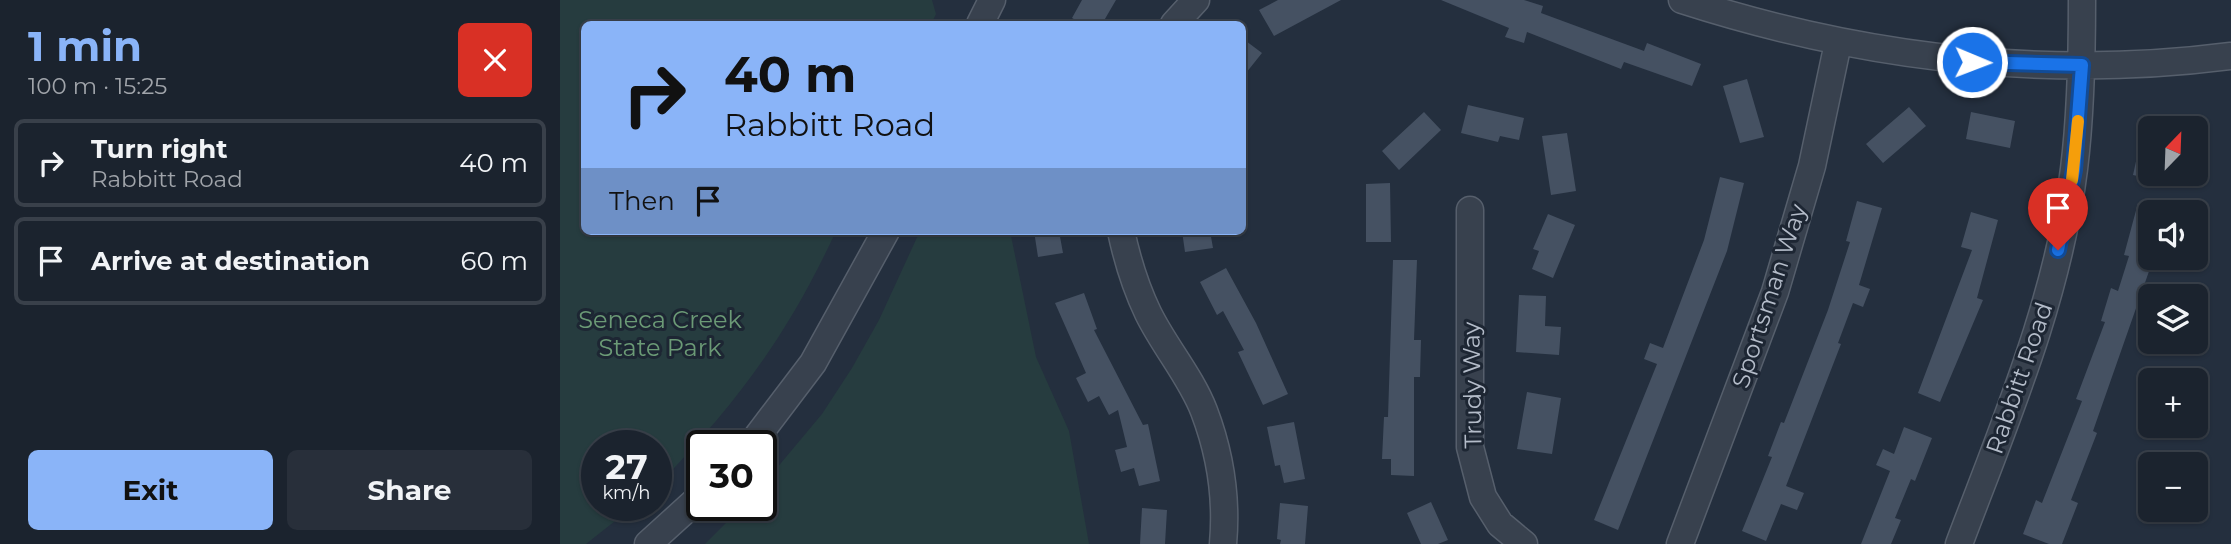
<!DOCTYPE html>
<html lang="en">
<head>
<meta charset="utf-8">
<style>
	:root { --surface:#1b232e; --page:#282f3a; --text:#f1f3f6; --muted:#a0a4aa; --line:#39404a; --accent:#8ab4f8 }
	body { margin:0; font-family:Montserrat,sans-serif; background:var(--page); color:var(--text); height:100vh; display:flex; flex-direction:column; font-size:26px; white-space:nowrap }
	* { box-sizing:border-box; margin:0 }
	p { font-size:23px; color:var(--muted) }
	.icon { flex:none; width:38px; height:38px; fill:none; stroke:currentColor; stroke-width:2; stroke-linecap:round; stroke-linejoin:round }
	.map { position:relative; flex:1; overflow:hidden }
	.side { display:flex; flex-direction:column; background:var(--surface); width:560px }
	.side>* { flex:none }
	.guide { position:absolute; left:21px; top:21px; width:665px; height:214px; border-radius:10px; box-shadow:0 2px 5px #0004,0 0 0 2px var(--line); background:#8ab4f8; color:#111; overflow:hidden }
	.needle { width:46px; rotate:23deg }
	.tools { position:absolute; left:1578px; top:116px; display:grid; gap:14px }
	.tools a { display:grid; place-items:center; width:70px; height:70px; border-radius:10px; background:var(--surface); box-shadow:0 2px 5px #0004,0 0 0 2px var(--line); font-size:35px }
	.speed { position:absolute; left:21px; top:430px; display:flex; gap:14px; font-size:35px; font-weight:700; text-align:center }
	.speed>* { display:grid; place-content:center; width:91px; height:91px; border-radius:50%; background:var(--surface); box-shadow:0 2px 5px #0004,0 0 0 2px var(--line); line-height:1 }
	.speed small { font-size:18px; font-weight:400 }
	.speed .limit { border:4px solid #111; border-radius:10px; background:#fff; color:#111 }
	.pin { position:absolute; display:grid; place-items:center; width:60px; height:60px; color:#fff; margin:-72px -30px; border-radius:50% 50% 50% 0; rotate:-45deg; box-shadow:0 0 7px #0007 }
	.pin .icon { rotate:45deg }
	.me { position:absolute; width:77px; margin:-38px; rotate:91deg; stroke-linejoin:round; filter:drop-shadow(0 0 5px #0008) }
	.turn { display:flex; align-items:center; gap:24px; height:147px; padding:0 28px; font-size:32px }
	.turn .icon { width:91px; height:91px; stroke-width:2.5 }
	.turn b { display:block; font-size:49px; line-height:60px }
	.then { display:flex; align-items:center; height:66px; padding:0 28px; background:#0003; gap:14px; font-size:26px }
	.round { display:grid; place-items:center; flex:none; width:74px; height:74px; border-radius:10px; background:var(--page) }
	.overview { display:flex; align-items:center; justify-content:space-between; height:119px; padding:0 28px }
	h1 { font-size:42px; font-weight:700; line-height:52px; color:var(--accent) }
	.button { display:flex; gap:14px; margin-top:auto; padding:14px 28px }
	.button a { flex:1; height:80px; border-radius:10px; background:var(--accent); color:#111; font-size:28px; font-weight:700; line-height:80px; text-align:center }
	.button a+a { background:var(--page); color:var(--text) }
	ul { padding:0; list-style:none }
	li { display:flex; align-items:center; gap:21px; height:88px; margin:0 14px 10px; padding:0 14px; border:4px solid var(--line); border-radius:10px }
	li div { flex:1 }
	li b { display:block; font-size:26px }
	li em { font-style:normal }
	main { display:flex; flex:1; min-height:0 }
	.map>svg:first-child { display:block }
	.green { fill:#263c3f }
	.building { fill:#455162 }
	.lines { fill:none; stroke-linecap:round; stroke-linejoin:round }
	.minor-casing { stroke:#565f6c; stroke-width:29 }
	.minor { stroke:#38414e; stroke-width:26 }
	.route-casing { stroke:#114b97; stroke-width:18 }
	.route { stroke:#1a73e8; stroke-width:12 }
	.slow { stroke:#f59e0b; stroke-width:12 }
	.labels { text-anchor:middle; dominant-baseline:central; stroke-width:6; stroke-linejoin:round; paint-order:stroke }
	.street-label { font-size:24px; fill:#b4bcc9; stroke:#1d2633 }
	.park-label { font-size:24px; fill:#6b9a76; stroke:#1d2633 }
</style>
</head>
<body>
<main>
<section class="side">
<div class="overview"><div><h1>1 min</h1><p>100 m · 15:25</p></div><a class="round" style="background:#d93025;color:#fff"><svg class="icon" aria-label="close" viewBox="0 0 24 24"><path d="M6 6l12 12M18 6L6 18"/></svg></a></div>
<ul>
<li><svg class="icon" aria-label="right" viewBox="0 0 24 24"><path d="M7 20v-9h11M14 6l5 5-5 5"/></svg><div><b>Turn right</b><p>Rabbitt Road</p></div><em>40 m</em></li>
<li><svg class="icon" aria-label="arrive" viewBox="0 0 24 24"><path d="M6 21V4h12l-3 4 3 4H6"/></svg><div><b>Arrive at destination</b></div><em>60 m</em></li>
</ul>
<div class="button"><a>Exit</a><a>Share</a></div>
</section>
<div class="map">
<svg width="1671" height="544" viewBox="0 0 1671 544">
	<rect width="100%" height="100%" fill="#242f3e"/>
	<path class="green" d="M0,0H372L376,14L371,24H24V231H276C229,333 179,400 102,481L96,486V446H37V506H74L26,544H0Z
		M360,231H450L476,357L509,431L529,544H145L183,506H201V487L262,414L292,368L319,320Z"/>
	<path class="building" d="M522,0H556L542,24H523L512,18Z
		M718,0H781L714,36L699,10Z
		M881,0H964L983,6L981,13L1084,51L1087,43L1141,64L1132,86L1064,62L1061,69L967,32L964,43L945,37L949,28Z
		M682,38L702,53L682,78Z
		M1187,79L1204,137L1180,143L1163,86Z
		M908,105L964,118L959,140L940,136L938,142L901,133Z
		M1349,107L1366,126L1323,163L1306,144Z
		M864,112L881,130L839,170L822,151Z
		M1411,112L1455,121L1450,148L1406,139Z
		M1584,125L1591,126V179L1573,175Z
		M1007,133L1016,191L991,195L982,136Z
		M1160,177L1184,183L1167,251L1058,530L1034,520L1097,364L1084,359L1090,343L1103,348L1144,240Z
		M830,183L831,242H806V184Z
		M1297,201L1322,208L1299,285L1310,289L1303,307L1293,303L1278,343L1281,344L1226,486L1244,493L1237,510L1221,504L1206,541L1182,531L1212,457L1208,456L1221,422L1224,423L1268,310L1290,242L1286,241Z
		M1578,203L1591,206V257H1594L1533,431L1537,433L1511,500L1518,503L1502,544H1489L1463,534L1476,500L1482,503L1522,401L1516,399L1545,322L1541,321L1551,288L1558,291L1569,256L1564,255Z
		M1411,212L1438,220L1417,298L1423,300L1380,402L1358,393L1412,250L1401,247Z
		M988,214L1015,225L993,278L972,269L979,251L973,249Z
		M474,231H499L503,253L478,257Z
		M622,231H650L653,248L625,252Z
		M833,260H857L854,340H861L860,377H854V476L831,475V459H822L824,417H828Z
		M666,268L696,323L728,394L703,405L678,352L684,350L663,311L657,315L640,282Z
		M524,293L537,329L534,330L583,425L588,424L600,481L579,486L574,468L561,472L555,450L567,447L558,410L549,415L539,396L528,402L516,378L526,373L495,303Z
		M959,295L986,296L985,326L1001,327L999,355L956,352Z
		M967,392L1001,398L992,454L957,449Z
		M734,422L745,479L724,483L720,465L715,466L707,427Z
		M1344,427L1372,438L1355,481L1351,479L1335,518L1341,520L1331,544H1301L1330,471L1316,465L1323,449L1334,454Z
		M871,502L888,540L878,544H861L847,513Z
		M720,503L748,506L745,544H720L721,540L717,539Z
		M582,508L607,510L605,544H580Z"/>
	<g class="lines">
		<defs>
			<path id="minor" d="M1122,0C1299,57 1485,80 1671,56
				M420,24L432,0
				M614,24L636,0
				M910,210V447L923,497L940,524L964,544
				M561,231C567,259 575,286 588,313C604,346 631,377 644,411C660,453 667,500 663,544
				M190,446L253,363L326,231
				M88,544L142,495
				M1120,544L1215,292L1252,166L1278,43
				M1399,544C1445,422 1498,299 1514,169C1521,113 1522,56 1522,0"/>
		</defs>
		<use href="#minor" class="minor-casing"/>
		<use href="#minor" class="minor"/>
	</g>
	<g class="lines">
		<defs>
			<path id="route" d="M1412,62L1522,65L1514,170L1498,250"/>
		</defs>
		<use href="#route" class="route-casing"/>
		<use href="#route" class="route"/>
		<path class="slow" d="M1512,180L1518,121"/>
	</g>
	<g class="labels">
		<g class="street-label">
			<text transform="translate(1209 296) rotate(-72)">Sportsman Way</text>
			<text transform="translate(1459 378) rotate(-71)">Rabbitt Road</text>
			<text transform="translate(912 385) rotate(-91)">Trudy Way</text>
		</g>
		<g class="park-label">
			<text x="100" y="319">Seneca Creek<tspan x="100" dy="28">State Park</tspan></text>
		</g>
	</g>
</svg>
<div class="tools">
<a><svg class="needle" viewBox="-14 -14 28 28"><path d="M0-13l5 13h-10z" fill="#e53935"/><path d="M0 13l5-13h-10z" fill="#a0a4aa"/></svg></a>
<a><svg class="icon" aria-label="sound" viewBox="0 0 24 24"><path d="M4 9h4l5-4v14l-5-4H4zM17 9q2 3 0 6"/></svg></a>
<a><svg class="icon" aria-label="layers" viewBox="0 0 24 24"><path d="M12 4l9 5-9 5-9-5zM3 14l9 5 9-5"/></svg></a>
<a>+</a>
<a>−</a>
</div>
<div class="speed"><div>27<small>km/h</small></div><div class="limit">30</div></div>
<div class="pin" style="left:1498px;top:250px;background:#d93025"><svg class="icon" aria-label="arrive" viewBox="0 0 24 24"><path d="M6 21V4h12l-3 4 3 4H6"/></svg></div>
<svg class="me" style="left:1412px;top:62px" viewBox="-20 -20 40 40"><circle r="17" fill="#1a73e8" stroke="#fff" stroke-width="3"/><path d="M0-11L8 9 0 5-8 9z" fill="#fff"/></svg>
<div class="guide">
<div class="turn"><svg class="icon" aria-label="right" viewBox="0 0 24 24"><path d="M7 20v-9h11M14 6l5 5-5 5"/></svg><div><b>40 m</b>Rabbitt Road</div></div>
<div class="then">Then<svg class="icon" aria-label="arrive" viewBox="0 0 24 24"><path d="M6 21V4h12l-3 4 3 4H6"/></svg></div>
</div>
</div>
</main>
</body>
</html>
